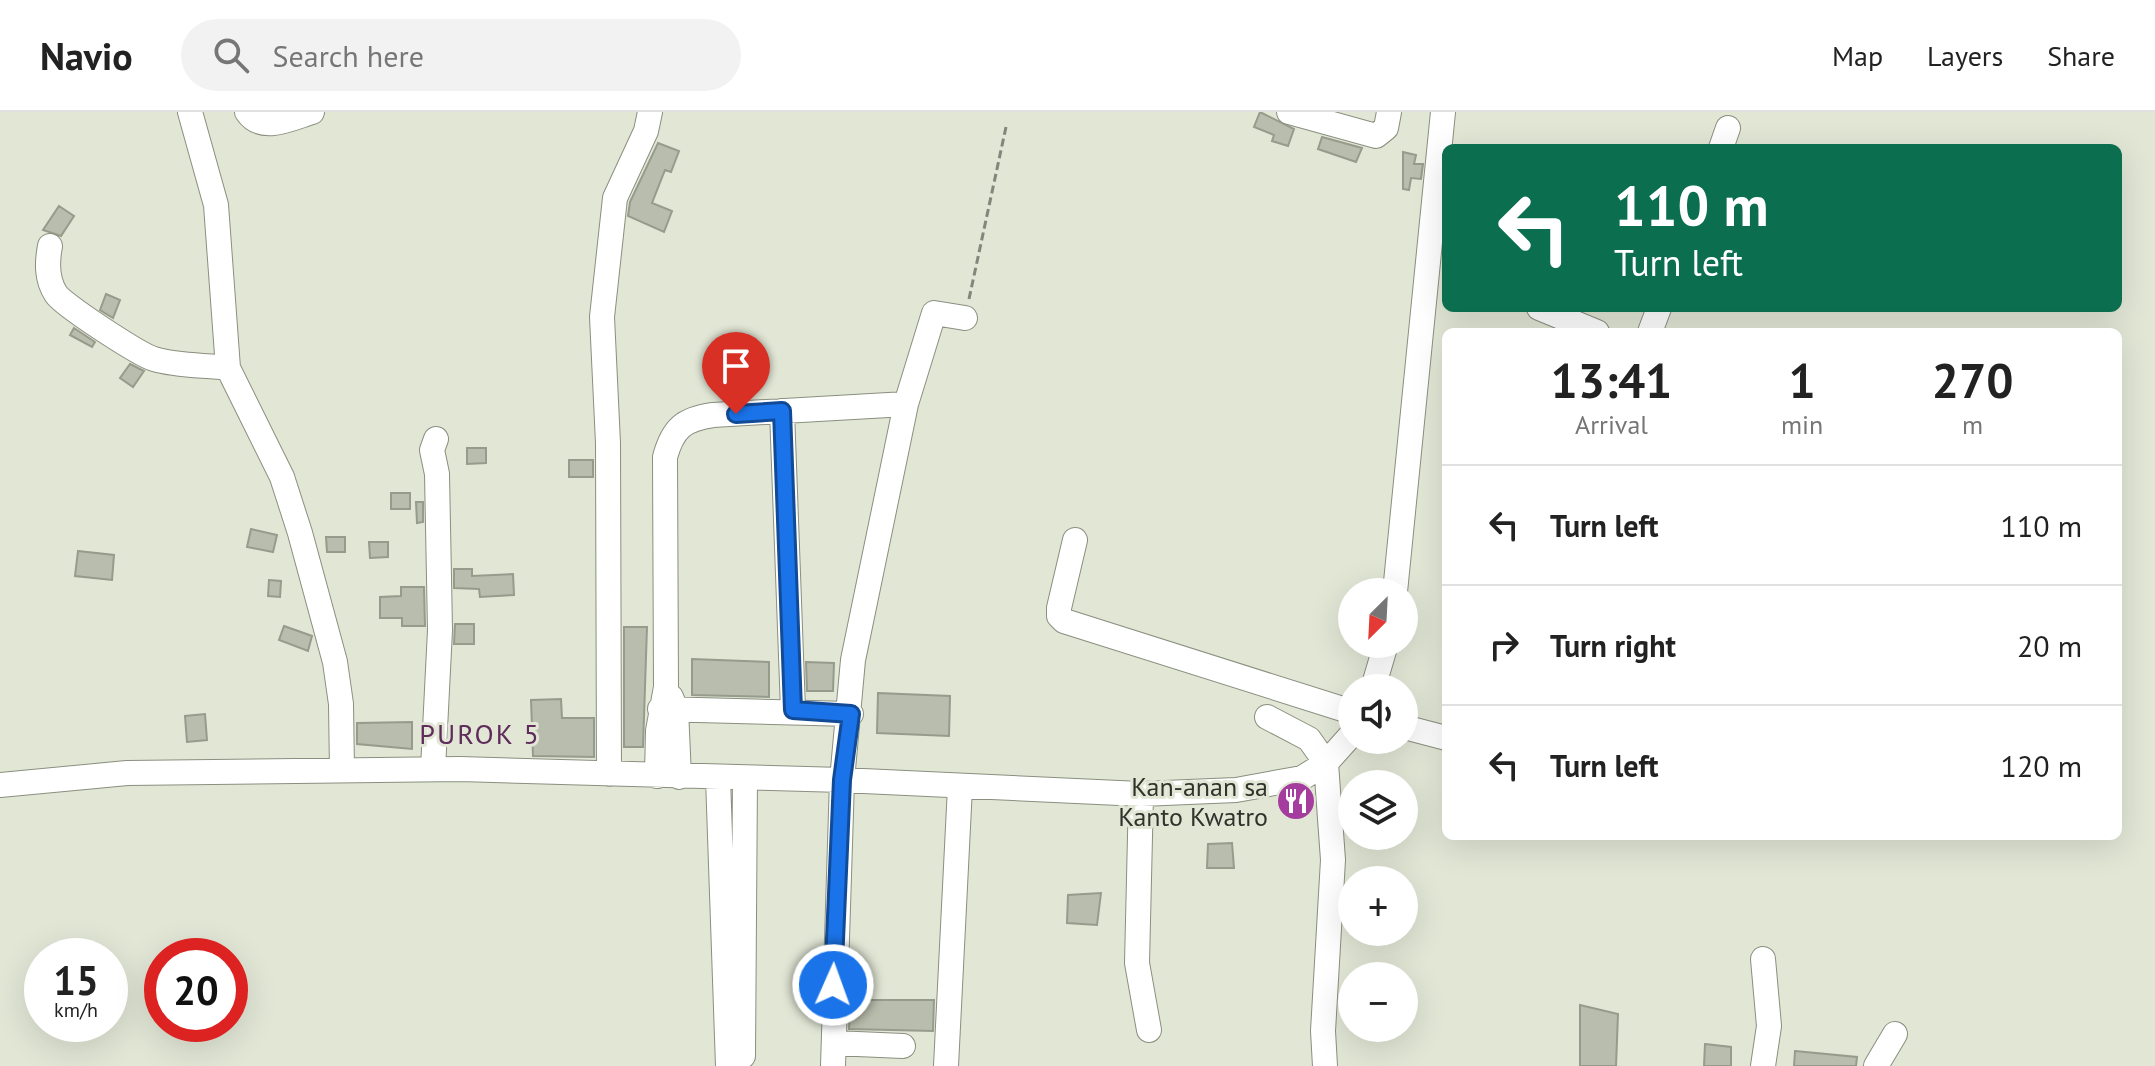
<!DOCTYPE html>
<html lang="en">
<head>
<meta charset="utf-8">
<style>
	:root { --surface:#fff; --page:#f2f2f2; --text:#222; --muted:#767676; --line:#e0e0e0 }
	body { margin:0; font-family:"PT Sans",sans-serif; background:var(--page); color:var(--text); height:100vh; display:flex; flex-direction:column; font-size:30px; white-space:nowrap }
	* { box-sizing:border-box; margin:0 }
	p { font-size:26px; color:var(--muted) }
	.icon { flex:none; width:44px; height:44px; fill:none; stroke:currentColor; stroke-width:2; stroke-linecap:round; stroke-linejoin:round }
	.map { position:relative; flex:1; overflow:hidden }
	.drawer { position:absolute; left:1442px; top:216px; width:680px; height:512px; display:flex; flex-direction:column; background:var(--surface); border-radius:12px; box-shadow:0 8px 32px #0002 }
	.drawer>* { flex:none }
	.hud { position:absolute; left:1442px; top:32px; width:680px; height:168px; border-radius:12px; box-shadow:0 8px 32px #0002; background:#0b6e4f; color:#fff; overflow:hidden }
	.needle { width:52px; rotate:204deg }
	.fabs { position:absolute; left:1338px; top:466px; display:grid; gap:16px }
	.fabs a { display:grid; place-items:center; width:80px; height:80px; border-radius:50%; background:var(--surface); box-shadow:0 8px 32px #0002; font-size:40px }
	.speed { position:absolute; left:24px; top:826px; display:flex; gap:16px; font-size:40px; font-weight:700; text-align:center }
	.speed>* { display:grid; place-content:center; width:104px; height:104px; border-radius:50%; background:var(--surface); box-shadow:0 8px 32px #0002; line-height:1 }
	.speed small { font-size:20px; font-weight:400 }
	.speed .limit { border:12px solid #d22; background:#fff; color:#111 }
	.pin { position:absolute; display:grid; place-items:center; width:68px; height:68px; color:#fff; margin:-82px -34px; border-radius:50% 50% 50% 0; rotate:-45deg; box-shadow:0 0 8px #0007 }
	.pin .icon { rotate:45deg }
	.me { position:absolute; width:88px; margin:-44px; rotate:2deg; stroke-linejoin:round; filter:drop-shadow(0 0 6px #0008) }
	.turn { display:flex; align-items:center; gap:28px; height:168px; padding:0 40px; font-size:36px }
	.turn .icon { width:104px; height:104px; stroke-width:2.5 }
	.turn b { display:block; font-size:56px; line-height:68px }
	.eta { display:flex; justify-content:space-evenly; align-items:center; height:136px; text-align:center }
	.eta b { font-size:48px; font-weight:800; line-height:56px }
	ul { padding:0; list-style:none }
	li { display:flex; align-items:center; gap:24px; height:120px; padding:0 40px; border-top:2px solid var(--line) }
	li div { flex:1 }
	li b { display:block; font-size:30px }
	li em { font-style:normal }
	header { display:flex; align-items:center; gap:48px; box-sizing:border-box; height:112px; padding:0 40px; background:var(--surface); border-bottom:2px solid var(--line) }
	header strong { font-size:38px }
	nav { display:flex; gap:44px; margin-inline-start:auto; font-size:28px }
	.search { width:560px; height:72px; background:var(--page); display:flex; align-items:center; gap:20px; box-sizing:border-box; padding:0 28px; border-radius:44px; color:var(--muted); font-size:30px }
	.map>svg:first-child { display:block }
	.building { fill:#b9bdad; stroke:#969b8b; stroke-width:2 }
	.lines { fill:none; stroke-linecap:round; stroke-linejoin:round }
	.minor-casing { stroke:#8a8f7f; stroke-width:26 }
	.path { stroke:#83867b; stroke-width:3; stroke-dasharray:8 4; stroke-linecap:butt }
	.minor { stroke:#fff; stroke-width:24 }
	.route-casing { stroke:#114b97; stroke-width:20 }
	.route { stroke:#1a73e8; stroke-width:14 }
	.labels { text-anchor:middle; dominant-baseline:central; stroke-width:6; stroke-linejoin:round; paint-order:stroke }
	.poi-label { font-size:26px; fill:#30322c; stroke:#e1e6d5; text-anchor:end }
	.neighbourhood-label { font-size:28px; letter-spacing:2px; fill:#5e2b5b; stroke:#e1e6d5 }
</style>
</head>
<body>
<header>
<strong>Navio</strong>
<div class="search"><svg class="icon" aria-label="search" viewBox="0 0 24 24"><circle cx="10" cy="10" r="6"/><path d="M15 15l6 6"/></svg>Search here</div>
<nav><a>Map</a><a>Layers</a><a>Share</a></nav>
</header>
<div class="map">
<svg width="2155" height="954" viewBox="0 0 2155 954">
	<rect width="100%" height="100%" fill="#e1e6d5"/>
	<path class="building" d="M1260,0L1294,17L1288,34L1272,29L1274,23L1254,15Z
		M1322,25L1362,36L1356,50L1318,37Z
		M658,31L679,39L671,60L665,58L652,91L672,99L664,120L628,104L630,90Z
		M1403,40L1416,43L1414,52H1423L1421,67L1411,66L1409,78L1403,77Z
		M59,94L74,104L61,124L43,118Z
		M106,182L120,188L113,206L100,198Z
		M74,216L95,230L92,235L70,223Z
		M130,252L144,259L133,275L120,266Z
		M467,336H486V351L467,352Z
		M569,348H593V365H569Z
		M391,381H410V397H391Z
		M416,390H423V410L417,411Z
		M251,417L277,423L273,440L247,435Z
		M326,425H345V440H327Z
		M369,430H388V445L370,446Z
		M78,439L114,443L112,468L75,464Z
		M454,457H472V464L513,462L514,483L480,485L479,477L454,476Z
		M269,468L281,469L280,485L268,484Z
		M401,475H424L425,514H402V506H380V485L401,484Z
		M455,512H474V532H454Z
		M284,514L312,524L308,539L279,528Z
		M624,515H647L643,635H624Z
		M692,547L769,550V585L692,583Z
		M806,550L834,551L833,579H807Z
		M878,581L950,584L949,624L877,621Z
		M561,587L562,606H594V645L533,644L531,588Z
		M205,602L207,628L187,630L185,604Z
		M412,610V637L357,632V611Z
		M1232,731L1234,756H1207L1208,732Z
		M1101,781L1097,813L1067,811L1068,783Z
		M850,888H934L933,919L849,917Z
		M1580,893L1618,902L1616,954H1580Z
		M1705,932L1731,935V954H1704Z
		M1795,939L1857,945L1856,954H1794Z"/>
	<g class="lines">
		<defs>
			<path id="minor" d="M190,0L216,93L228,256L282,365L300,421L335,550L341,592L342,658
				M247,0C262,22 292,6 312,0
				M1289,0L1376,24L1386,16L1389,0
				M1721,36L1728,16
				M50,134C47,150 46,167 56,182C63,193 140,243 154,247C177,254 204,253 228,256
				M1539,196L1597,220
				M1650,220L1659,196
				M782,299L793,598
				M1075,428L1059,496V504L1064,509L1352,600
				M1395,480L1443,0
				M1373,576L1386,532
				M671,585L676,597L679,665
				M660,597L851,602
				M1267,605L1309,627L1326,651L1333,748L1323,919L1325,954
				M1404,615L1446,626
				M433,657L440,518L437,362L432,338L436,327
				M609,662L608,331L602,205L615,86L646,19L650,0
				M657,664L658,619L666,575L665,345C673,316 684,307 713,303L906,292
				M718,666L728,954
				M0,673L127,661L460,657L842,668L1141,682L1236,678L1302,666L1326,651L1352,622
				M1141,682L1137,851L1149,918
				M1763,847L1769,914L1763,954
				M834,931L903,934
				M743,944L745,666
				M833,954L842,668L853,548L906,292L934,201L965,206
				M946,954L960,675
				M1876,954L1895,922"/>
		</defs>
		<use href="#minor" class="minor-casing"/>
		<path class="path" d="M969,187L1006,15"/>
		<use href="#minor" class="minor"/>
	</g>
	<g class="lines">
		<defs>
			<path id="route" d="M736,302L782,299L793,598L851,602L842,668L833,873"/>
		</defs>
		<use href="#route" class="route-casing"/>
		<use href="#route" class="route"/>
	</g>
	<defs>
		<symbol id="restaurant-disc" viewBox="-11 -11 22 22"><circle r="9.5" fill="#a53d9f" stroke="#e1e6d5"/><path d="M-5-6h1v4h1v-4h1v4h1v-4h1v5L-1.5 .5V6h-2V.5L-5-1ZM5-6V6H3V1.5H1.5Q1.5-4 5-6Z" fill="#fff"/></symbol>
	</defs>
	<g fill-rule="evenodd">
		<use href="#restaurant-disc" x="1274" y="667" width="44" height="44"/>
	</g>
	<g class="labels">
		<g class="poi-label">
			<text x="1268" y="674">Kan-anan sa<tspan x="1268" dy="30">Kanto Kwatro</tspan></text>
		</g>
		<g class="neighbourhood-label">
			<text x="480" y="621">PUROK 5</text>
		</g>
	</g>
</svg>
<div class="fabs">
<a><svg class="needle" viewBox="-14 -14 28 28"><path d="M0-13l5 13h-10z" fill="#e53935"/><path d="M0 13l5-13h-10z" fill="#767676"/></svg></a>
<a><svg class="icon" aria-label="sound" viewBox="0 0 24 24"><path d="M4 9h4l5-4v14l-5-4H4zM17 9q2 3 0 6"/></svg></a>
<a><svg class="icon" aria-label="layers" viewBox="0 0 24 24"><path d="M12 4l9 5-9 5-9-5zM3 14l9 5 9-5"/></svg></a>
<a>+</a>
<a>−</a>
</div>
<div class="speed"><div>15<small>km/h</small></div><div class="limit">20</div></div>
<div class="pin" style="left:736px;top:302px;background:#d93025"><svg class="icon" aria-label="arrive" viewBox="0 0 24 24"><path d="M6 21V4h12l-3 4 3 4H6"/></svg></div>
<svg class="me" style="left:833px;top:873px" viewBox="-20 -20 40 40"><circle r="17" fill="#1a73e8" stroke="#fff" stroke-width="3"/><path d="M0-11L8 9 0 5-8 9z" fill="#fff"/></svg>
<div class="hud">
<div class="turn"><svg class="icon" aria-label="left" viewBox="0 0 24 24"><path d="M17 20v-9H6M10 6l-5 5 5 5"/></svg><div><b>110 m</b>Turn left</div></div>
</div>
<section class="drawer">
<div class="eta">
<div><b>13:41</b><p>Arrival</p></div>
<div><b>1</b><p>min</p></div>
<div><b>270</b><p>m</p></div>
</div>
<ul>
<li><svg class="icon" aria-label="left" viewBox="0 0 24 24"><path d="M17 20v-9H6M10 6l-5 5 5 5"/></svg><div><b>Turn left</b></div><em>110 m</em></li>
<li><svg class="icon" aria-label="right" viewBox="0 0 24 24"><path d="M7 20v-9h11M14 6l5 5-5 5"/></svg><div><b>Turn right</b></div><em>20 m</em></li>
<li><svg class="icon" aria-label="left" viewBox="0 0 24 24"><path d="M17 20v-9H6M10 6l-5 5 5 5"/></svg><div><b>Turn left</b></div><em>120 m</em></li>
</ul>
</section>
</div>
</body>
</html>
